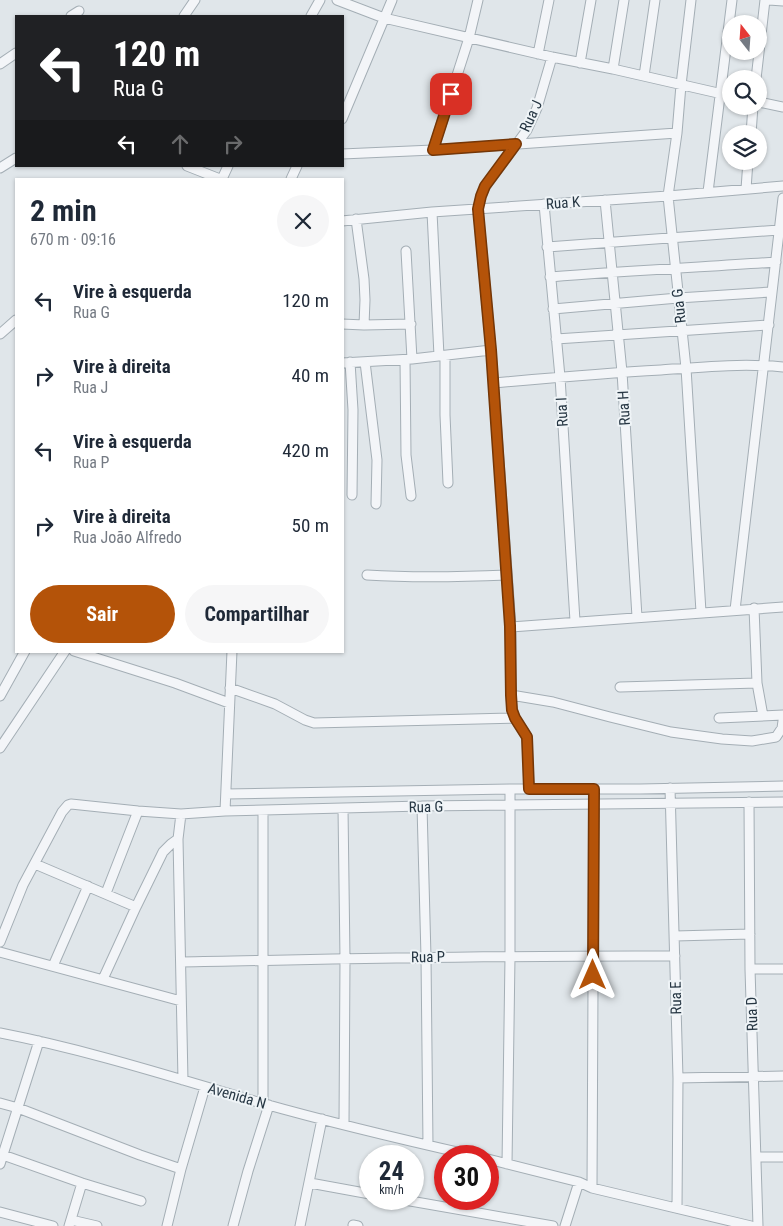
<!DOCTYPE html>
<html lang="pt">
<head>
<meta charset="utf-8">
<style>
	:root { --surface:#fff; --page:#f6f6f7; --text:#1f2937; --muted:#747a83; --accent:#b45309 }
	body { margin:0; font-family:"Roboto Condensed",sans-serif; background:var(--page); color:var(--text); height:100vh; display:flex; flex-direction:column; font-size:19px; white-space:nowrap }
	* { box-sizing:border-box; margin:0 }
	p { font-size:16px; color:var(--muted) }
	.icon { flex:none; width:28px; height:28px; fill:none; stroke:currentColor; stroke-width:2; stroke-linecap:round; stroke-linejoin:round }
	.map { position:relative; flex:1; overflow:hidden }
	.details { position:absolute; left:15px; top:178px; width:329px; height:475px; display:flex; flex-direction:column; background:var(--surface); border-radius:0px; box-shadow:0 1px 4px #0004 }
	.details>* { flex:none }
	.banner { position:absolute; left:15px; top:15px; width:329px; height:152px; border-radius:0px; box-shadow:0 1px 4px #0004; background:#202124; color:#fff; overflow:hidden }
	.needle { width:32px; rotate:343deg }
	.fabs { position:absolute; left:722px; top:15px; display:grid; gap:10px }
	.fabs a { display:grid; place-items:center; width:45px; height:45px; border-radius:50%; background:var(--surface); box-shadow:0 1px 4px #0004; font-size:25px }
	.speed { position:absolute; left:359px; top:1145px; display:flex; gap:10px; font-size:25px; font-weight:700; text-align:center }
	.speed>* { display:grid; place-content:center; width:65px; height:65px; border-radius:50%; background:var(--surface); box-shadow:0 1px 4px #0004; line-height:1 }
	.speed small { font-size:12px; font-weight:400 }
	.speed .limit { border:8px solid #d22; background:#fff; color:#111 }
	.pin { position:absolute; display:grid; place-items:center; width:42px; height:42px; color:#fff; margin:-21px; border-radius:10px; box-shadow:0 2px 8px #0006 }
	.me { position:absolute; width:55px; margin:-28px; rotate:0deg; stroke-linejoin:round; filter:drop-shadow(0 0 4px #0008) }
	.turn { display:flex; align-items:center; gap:18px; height:105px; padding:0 15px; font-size:22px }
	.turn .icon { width:65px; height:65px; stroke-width:2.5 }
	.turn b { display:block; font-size:35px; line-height:42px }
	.lanes { display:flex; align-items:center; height:48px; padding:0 15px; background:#0003; justify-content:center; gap:25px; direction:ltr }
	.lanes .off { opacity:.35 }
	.round { display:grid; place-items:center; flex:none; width:52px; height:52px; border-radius:26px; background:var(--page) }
	.head { display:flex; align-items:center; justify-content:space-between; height:85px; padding:0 15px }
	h1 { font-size:30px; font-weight:700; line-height:38px }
	.button { display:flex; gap:10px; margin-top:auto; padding:10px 15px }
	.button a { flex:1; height:58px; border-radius:30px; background:var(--accent); color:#fff; font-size:20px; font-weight:700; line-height:58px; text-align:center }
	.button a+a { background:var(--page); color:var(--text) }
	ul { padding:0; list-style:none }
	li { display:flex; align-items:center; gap:15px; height:75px; padding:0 15px }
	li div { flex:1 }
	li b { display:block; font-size:19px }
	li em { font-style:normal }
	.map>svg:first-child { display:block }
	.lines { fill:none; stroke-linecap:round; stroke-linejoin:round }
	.minor-casing { stroke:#a4aeb5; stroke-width:11 }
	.minor { stroke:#f3f5f8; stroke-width:9 }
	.route-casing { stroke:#753606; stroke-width:12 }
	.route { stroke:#b45309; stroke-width:9 }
	.labels { text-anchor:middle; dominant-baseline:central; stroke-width:4; stroke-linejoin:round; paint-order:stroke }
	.street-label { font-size:15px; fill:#263643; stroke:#eff4f7 }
</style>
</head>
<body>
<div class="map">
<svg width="783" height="1226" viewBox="0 0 783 1226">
	<rect width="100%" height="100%" fill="#e0e6ea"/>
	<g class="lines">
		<defs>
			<path id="minor" d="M337,0L384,18L552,57L613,69L731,96
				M691,0L681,85L677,133L668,196L686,368L701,612
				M769,0L783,1
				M71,16L79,11
				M184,16L195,0
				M311,16L320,0
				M538,54L549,0
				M580,63L591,0
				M0,64L16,53
				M613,69L624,0
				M644,76L655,0
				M756,79L765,0
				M759,102L783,107
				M342,119L392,0
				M751,134L753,106
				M433,150L469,38L478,0
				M342,154L433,150L677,133
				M187,166L220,179
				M0,168L16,158
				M222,179L228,166
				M291,179L297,166
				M746,189L748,161
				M708,192L732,0
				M605,200L622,372L637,617
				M544,204L560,377L575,621
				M432,212L439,356
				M356,219L364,279L365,300L364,325
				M342,221L432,212L668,196L783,186
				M547,247L779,230
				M406,251L412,359
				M550,277C625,271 701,267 776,262
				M553,309L678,298L771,292
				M342,324L364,325L411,324
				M0,334L16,320
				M556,339L769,325
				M445,356V415L448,483
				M405,360L406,455L411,496
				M350,362L353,410L352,495
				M365,362L377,460L376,504
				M342,363L412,359L491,350
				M494,383C549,378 605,373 661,370C701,367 743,363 783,367
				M367,575C414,578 460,577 507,575
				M754,608L757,683L763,716
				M735,610L783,198
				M511,627L783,607
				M74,651L175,683L229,703
				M620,687L757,683
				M230,688L275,704L305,720L314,723L515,718
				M511,695L553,702L610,717L671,732L722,739L752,741L776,737L782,728L783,721
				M0,696L25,651
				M719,718L783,715
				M0,748L65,651
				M670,788L678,1078L677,1208
				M529,789L527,737L515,718L512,710L511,695V627L491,350L478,209L481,196L485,187L527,130L537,108L552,57
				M226,794L510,789H640L783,786
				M749,802L750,969L758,1226
				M422,806L426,957L428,1145
				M343,808L345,959L344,1124
				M225,811L232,651
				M263,811V1103
				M181,814L178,839L183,1080
				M35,864L136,907
				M106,893L138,811
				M675,936L750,934
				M0,942L23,885L62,812L68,805L71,804L138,811L181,814L225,811L422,806L783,802
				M0,952L181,1001
				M181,962C346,959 510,955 675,956
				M53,966L88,886
				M750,969H783
				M103,979L136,907L163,852L171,844L178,839
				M0,1033C88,1050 175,1078 261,1103C332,1123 404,1140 475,1156
				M678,1078L783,1076
				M0,1103L18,1108L140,1155L181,1169
				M0,1154L82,1183L141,1201
				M756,1157H783
				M488,1159L579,1182L592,1188L751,1226
				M0,1164L39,1041
				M507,1164L510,957V789
				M310,1183L370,1194
				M592,1188L594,789
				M399,1199L553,1226
				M0,1212L53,1226
				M71,1220L97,1226
				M353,1225L358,1226
				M69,1226L82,1183
				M167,1226L181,1169L205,1087
				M233,1226L248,1171L269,1105
				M300,1226L322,1119
				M565,1226L579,1182"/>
		</defs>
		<use href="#minor" class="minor-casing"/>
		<use href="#minor" class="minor"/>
	</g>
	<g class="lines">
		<defs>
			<path id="route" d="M451,94L433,150L516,144L485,186L481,196L478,209L491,350L510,626L511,695L512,710L515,718L527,737L529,789H594L593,975"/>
		</defs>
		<use href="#route" class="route-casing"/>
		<use href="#route" class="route"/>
	</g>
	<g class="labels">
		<g class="street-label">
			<text transform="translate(531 116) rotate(-65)">Rua J</text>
			<text transform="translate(563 203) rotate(-4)">Rua K</text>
			<text transform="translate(679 306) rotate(-96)">Rua G</text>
			<text transform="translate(624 408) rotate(-93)">Rua H</text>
			<text transform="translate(562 412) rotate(-93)">Rua I</text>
			<text transform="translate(426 807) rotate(-1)">Rua G</text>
			<text transform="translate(428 957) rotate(-1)">Rua P</text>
			<text transform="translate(676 998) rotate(-91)">Rua E</text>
			<text transform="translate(752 1014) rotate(-92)">Rua D</text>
			<text transform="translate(237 1096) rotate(16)">Avenida N</text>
		</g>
	</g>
</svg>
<div class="fabs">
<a><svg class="needle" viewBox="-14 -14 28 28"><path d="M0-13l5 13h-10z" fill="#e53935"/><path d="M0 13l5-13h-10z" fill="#747a83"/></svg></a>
<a><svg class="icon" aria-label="search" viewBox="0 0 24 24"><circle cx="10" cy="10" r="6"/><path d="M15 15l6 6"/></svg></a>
<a><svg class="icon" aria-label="layers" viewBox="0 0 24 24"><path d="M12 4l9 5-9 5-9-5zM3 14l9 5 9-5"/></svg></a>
</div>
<div class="speed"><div>24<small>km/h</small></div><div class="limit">30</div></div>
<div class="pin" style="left:451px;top:94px;background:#d93025"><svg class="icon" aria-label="arrive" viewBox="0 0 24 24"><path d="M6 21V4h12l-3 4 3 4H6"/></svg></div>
<svg class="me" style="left:593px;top:975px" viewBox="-20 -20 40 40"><path d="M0-17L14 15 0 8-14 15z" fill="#b45309" stroke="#fff" stroke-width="4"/></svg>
<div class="banner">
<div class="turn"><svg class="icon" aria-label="left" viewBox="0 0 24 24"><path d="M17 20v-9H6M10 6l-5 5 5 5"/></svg><div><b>120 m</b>Rua G</div></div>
<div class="lanes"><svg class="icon" aria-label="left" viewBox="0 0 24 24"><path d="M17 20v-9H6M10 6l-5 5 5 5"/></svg><svg class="icon off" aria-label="ahead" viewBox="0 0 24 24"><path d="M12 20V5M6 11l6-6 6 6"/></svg><svg class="icon off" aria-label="right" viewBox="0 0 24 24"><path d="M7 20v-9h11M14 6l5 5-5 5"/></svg></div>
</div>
<section class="details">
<div class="head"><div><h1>2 min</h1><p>670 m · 09:16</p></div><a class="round"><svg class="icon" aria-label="close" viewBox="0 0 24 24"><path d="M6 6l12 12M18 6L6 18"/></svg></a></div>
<ul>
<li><svg class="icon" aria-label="left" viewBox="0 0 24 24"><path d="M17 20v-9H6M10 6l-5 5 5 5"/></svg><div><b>Vire à esquerda</b><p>Rua G</p></div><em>120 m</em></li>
<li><svg class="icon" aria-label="right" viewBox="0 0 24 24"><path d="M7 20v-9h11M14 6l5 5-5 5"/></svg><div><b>Vire à direita</b><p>Rua J</p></div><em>40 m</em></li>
<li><svg class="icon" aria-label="left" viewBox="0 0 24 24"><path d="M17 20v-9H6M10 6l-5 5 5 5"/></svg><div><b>Vire à esquerda</b><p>Rua P</p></div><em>420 m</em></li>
<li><svg class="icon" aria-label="right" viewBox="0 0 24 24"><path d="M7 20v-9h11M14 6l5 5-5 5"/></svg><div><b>Vire à direita</b><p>Rua João Alfredo</p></div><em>50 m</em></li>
</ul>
<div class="button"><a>Sair</a><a>Compartilhar</a></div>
</section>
</div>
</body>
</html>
